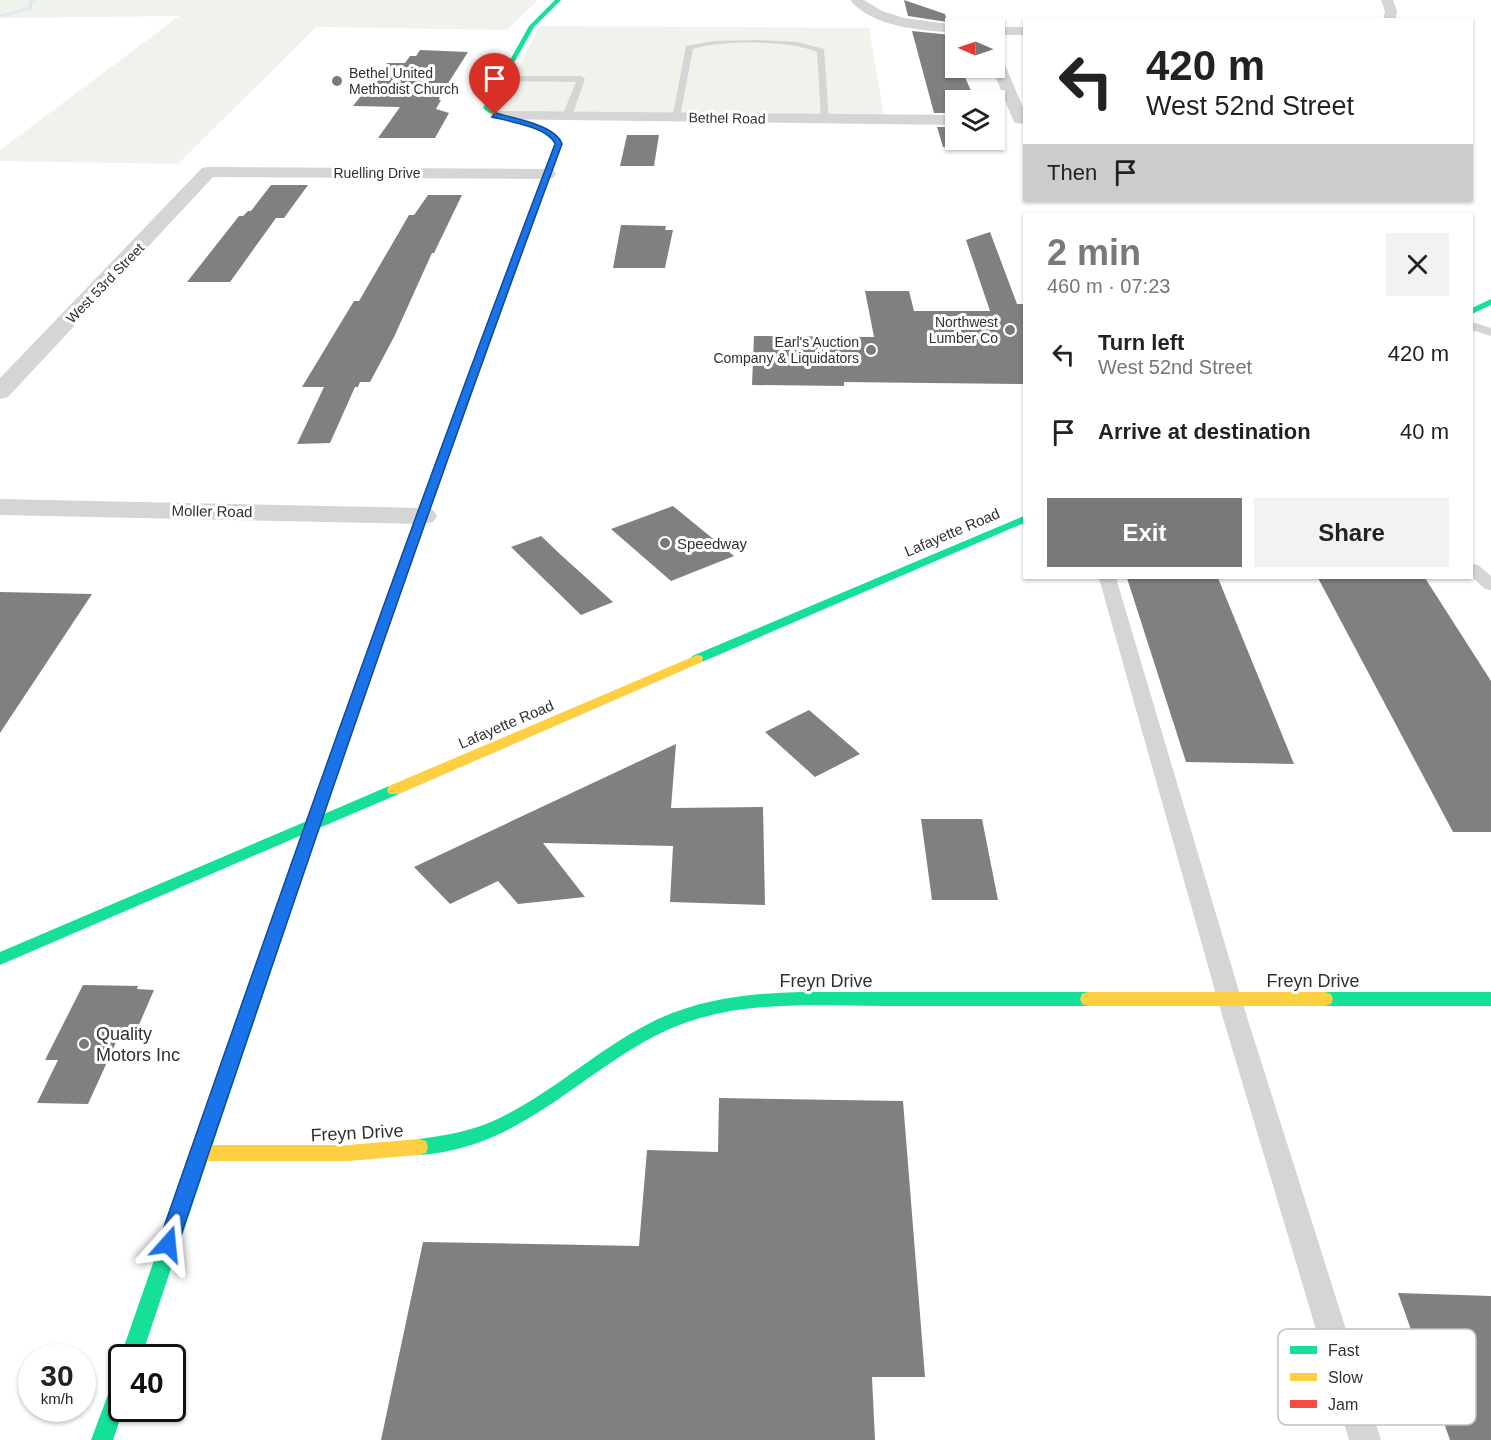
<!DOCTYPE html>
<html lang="en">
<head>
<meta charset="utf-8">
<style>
	:root { --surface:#fff; --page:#f2f2f2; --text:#222; --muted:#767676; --accent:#797979 }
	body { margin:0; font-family:Arial,sans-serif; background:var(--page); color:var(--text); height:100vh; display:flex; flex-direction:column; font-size:22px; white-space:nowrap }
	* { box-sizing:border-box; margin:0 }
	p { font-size:20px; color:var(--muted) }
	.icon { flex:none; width:33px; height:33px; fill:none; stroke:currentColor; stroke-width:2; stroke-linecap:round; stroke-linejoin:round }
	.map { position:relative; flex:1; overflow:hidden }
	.sheet { position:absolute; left:1023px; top:213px; width:450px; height:366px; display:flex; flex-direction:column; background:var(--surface); border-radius:0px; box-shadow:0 2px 4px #0004 }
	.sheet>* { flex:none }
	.banner { position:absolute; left:1023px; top:18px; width:450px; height:183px; border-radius:0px; box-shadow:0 2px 4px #0004; background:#fff; color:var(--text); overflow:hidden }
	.needle { width:39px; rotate:272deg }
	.buttons { position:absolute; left:945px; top:18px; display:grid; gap:12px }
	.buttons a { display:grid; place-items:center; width:60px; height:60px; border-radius:0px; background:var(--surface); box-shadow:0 2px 4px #0004; font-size:30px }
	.speed { position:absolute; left:18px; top:1344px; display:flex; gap:12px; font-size:30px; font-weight:700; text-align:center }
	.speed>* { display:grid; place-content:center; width:78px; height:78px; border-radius:50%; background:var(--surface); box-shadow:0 2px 4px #0004; line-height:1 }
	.speed small { font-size:15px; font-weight:400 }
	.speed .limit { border:3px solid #111; border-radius:9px; background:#fff; color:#111 }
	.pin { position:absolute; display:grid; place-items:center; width:51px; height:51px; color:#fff; margin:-62px -26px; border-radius:50% 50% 50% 0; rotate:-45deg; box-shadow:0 0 6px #0007 }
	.pin .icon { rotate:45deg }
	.me { position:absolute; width:66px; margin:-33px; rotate:18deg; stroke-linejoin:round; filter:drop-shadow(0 0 4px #0008) }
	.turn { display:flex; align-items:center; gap:21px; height:126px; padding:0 24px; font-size:27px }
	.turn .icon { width:78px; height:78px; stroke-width:2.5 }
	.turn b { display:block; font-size:42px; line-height:51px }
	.then { display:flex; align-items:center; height:57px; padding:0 24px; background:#0003; gap:12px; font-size:22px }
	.round { display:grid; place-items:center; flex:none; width:63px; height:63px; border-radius:0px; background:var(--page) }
	.overview { display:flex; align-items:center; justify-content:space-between; height:102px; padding:0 24px }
	h1 { font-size:36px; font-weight:800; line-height:45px; color:var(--accent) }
	.primary-button { display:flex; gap:12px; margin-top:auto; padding:12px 24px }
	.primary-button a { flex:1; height:69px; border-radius:0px; background:var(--accent); color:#fff; font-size:24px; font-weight:800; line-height:69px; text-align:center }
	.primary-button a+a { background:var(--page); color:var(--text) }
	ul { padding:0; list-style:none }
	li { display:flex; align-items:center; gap:18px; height:78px; padding:0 24px }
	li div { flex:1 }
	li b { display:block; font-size:22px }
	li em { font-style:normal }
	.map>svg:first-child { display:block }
	.green { fill:#f0f3ec }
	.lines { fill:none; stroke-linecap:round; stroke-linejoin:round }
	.stream { fill:#dde9f1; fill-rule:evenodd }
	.building { fill:#808080 }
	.lane { fill:#d5d5d5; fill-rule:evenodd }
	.street { fill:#d5d5d5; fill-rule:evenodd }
	.fast { fill:#16e098; fill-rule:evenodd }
	.slow { fill:#ffcf43; fill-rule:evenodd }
	.jam { fill:#f24e42; fill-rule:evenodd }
	.route { fill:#1a73e8; stroke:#114b97; stroke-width:1.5 }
	.poi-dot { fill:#797979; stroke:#fff; stroke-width:2 }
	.labels { text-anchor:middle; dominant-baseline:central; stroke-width:6; stroke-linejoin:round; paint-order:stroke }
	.far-poi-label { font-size:14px; fill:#313131; stroke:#fff; text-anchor:end }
	.far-street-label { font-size:14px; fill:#313131; stroke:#fff }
	.street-label { font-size:15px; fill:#313131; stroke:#fff }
	.poi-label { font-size:15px; fill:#313131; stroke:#fff; text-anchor:start }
	.near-street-label { font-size:18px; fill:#313131; stroke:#fff }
	.near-poi-label { font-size:18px; fill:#313131; stroke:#fff; text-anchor:start }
	.key { fill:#fff; stroke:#c1c1c1; stroke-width:1.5 }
	.key-label { font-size:16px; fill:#313131 }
</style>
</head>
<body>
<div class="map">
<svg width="1491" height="1440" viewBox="0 0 1491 1440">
	<rect width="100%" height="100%" fill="#fff"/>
	<path class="green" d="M0,0H538L507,30L316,27L178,164L0,161V150L179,16L0,18Z
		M540,26L869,28L884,116L512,113L497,109Z"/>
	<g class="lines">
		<path class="stream" d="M31,0H35L32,3V9L0,17V15L29,7L28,3Z"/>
	</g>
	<path class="building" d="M904,0L945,14L947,22L908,16Z
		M912,31L951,35L956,50V68H961L975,100H956V113H934Z
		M420,50L468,52L440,96L439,100H441L436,109L449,113L435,138H378L400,107L353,106L387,63H405L410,56H416Z
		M937,127H956V140H987L989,149L943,147Z
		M627,135H659L654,166H620Z
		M271,185H308L284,218H276L230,282H187L239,216H243L248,211H251Z
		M428,195H462L434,253H432L394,337L370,382H360L358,387H355L330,443L297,444L324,387H302L354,301H359L409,215H414Z
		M621,225L666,226L665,230H673L665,268H613Z
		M990,232L1017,304H1024V384L844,382V386L752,385L754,336L874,337L865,291H909L914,311H990L966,240Z
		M673,506L734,556L671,581L611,529Z
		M541,536L561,555L613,602L581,615L511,547Z
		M1127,578H1218L1294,764L1186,762Z
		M1318,578H1425L1491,681V832H1453Z
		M0,592L92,594L0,733Z
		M809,710L860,754L815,777L765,732Z
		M676,744L671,808L763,807L765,905L670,902L673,846L543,843L585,897L518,904L498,881L450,904L414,867Z
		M921,819H982L998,900H932Z
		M83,985L138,986L137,989L154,990L138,1027H123L88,1104L37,1103L58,1060H45Z
		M719,1098L903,1101L925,1377H872L875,1440H381L423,1242L639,1246L647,1150L718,1152Z
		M1398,1293L1491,1296V1440H1450Z"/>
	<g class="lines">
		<path class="lane" d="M756,40L797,42L824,49L829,121L821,119L817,52C788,40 723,40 693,49L680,117L672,119L686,46L714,41Z
			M500,76H581L585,79L572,116L567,119L562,116L576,82L503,81L500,80Z
			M1472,322L1491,328V336L1472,330Z
			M1472,564L1478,565L1491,576V590L1485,589L1472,577Z
			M1099,578H1116L1241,998L1381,1440H1349L1217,998Z"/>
		<path class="street" d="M850,0H864L882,11L904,18L956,25L962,28H956V33C922,30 873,28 850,0Z
			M1381,0H1393L1397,11L1396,20H1383L1385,11Z
			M994,27H1024V35H994V28H989Z
			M994,51L1001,55L1024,110V124L1015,123L1013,120L992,68H994Z
			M498,111L956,115V125L492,119L490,116Z
			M208,167L547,169L553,170L556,174L553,178L547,179L213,177L8,397L0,399V378L202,168Z
			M0,499L423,508L433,510L437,516L433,522L423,524L0,515Z"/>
		<path class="fast" d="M555,0H561L534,27L489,107C513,124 543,119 561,144L546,188L542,190L538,188L555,144C537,120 504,127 483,108L529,26Z
			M1491,299V305L1472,314V308Z
			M1024,516V523L702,662H692L691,659L692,656Z
			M348,719L355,723L324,814L389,786H399L401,790L399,794L319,828L141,1358H122V1363L120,1358L302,835L0,965V952L307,821L341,723Z
			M801,992H1088L1094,994L1096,999L1094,1004L1088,1006C1020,1006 952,1006 884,1006C810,1006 734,999 665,1031C589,1067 533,1134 448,1151C437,1153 423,1157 412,1153L410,1147L412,1141L419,1139C442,1136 465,1132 486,1124C545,1100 593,1052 650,1023C697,999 749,993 801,992Z
			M1325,992H1491V1006H1325L1319,1004L1317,999L1319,994Z
			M122,1373V1408H124L113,1440H91L115,1376Z"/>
		<path class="slow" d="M542,186L546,188L430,510L424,513L420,512L418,510L538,188Z
			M697,655L702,656L703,659L702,662L399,794H389L387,790L389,786Z
			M1088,992H1325L1331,994L1333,999L1331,1004L1325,1006H1088L1082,1004L1080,999L1082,994Z
			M419,1139L426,1141L428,1147L426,1153L419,1155L348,1161H198L191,1159L189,1153L191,1147L198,1145H348Z"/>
		<path class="jam" d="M424,507L430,510L355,723L353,726H343L341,723L418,510Z"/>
	</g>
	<path class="route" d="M495,113C513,118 556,125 562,144C427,508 302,876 178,1244L175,1251L168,1253L161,1251L158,1244C286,876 416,508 555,144C550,128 508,121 492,117Z"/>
	<g class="poi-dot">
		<circle cx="337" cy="81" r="6"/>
		<circle cx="1010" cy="330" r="6"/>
		<circle cx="871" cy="350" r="6"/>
		<circle cx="665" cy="543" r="6"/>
		<circle cx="84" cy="1044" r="6"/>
	</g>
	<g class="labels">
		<g class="far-poi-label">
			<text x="349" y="73" text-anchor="start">Bethel United<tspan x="349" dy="16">Methodist Church</tspan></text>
			<text x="998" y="322">Northwest<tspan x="998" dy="16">Lumber Co</tspan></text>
			<text x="859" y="342">Earl's Auction<tspan x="859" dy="16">Company &amp; Liquidators</tspan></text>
		</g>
		<g class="far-street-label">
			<text transform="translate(727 118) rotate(1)">Bethel Road</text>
			<text x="377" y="173">Ruelling Drive</text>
			<text transform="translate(105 283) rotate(-46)">West 53rd Street</text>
		</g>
		<g class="street-label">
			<text transform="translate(212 511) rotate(1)">Moller Road</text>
			<text transform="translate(952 532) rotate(-23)">Lafayette Road</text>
			<text transform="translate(506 724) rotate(-23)">Lafayette Road</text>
		</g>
		<g class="poi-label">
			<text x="677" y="543">Speedway</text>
		</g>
		<g class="near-street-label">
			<text x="826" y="981">Freyn Drive</text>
			<text x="1313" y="981">Freyn Drive</text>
			<text transform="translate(357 1133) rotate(-3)">Freyn Drive</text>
		</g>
		<g class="near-poi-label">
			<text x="96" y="1034">Quality<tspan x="96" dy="21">Motors Inc</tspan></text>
		</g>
	</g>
	<rect x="1278" y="1329" width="198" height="96" rx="9" class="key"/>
	<rect x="1290" y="1346" width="27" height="8" fill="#16e098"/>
	<rect x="1290" y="1373" width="27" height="8" fill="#ffcf43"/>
	<rect x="1290" y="1400" width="27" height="8" fill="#f24e42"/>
	<g class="key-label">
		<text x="1328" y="1356">Fast</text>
		<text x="1328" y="1383">Slow</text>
		<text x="1328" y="1410">Jam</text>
	</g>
</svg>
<div class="buttons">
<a><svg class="needle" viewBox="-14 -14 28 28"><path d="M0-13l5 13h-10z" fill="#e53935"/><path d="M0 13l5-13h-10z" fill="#767676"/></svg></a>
<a><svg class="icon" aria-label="layers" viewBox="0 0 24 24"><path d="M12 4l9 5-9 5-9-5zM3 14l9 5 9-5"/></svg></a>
</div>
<div class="speed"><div>30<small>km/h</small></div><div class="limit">40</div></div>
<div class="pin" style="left:495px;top:115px;background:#d93025"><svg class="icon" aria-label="arrive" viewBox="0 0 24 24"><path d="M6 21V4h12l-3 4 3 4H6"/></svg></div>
<svg class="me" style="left:168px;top:1244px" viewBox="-20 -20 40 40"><path d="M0-17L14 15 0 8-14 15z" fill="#1a73e8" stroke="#fff" stroke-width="4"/></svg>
<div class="banner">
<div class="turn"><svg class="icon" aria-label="left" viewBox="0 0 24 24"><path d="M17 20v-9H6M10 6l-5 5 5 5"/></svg><div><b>420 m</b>West 52nd Street</div></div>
<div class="then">Then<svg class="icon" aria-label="arrive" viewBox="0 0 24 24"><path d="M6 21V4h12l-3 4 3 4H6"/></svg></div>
</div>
<section class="sheet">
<div class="overview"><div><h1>2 min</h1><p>460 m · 07:23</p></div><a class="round"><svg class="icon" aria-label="close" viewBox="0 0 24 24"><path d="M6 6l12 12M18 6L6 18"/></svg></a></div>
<ul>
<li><svg class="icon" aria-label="left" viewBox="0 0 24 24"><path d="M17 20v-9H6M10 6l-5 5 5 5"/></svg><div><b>Turn left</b><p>West 52nd Street</p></div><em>420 m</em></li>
<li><svg class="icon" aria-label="arrive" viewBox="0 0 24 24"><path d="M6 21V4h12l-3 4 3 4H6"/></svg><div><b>Arrive at destination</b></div><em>40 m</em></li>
</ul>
<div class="primary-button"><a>Exit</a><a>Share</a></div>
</section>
</div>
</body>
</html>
